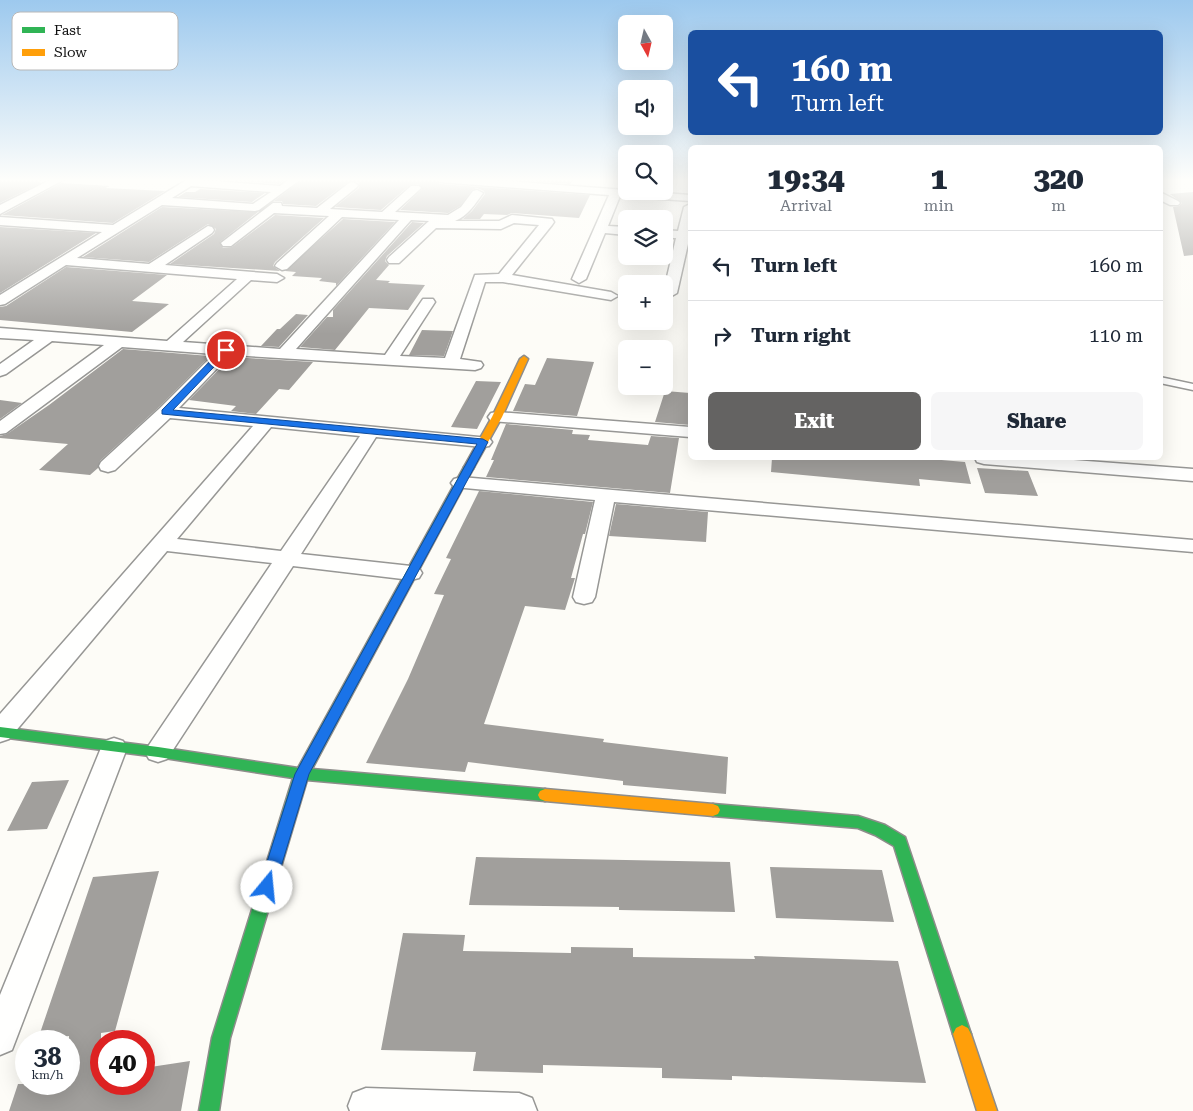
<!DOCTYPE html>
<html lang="en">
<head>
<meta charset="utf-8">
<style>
	:root { --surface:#fff; --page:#f6f6f7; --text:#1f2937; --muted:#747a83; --line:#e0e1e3; --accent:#646362 }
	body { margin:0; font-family:"Roboto Serif",serif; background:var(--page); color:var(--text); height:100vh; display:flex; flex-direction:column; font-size:19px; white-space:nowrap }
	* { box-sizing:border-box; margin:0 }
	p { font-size:16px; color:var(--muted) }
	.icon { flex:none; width:28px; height:28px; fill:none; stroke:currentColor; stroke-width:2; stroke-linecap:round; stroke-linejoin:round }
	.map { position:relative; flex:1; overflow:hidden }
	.drawer { position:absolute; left:688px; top:145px; width:475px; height:315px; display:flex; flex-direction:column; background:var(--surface); border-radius:8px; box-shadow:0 5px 20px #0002 }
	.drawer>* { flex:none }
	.guide { position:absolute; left:688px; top:30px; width:475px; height:105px; border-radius:8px; box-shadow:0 5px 20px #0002; background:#1a4fa0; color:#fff; overflow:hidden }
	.needle { width:32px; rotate:172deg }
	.fabs { position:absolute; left:618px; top:15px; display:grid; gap:10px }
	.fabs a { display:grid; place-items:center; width:55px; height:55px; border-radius:8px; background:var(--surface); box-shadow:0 5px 20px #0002; font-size:25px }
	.speed { position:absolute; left:15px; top:1030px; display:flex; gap:10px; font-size:25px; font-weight:700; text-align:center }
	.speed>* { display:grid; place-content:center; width:65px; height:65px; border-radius:50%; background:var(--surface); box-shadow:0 5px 20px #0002; line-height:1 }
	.speed small { font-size:12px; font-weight:400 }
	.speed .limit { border:8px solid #d22; background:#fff; color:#111 }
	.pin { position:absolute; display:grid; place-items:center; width:42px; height:42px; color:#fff; margin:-21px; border:2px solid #fff; border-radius:50%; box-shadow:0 1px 5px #0007 }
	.me { position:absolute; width:55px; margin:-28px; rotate:17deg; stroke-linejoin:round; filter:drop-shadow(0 0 4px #0008) }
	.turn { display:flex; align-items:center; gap:18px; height:105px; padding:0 20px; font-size:22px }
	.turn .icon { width:65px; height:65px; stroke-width:2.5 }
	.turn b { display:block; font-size:35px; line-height:42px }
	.eta { display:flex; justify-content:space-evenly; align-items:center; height:85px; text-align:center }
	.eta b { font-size:30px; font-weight:800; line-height:35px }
	.cta { display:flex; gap:10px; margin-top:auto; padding:10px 20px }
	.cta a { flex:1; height:58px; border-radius:8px; background:var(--accent); color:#fff; font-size:20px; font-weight:800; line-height:58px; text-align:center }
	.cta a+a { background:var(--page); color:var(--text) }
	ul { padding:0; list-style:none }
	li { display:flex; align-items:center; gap:15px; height:70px; padding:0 20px; border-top:1px solid var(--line) }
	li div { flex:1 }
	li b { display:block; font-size:19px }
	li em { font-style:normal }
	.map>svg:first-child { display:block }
	.building { fill:#a19f9c }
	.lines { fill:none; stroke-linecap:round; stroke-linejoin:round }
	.lane-casing { stroke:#979795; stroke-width:3 }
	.street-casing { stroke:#979795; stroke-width:3 }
	.fast-casing { stroke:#8e8d8b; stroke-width:3 }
	.slow-casing { stroke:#8e8d8b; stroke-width:3 }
	.lane { fill:#fffffe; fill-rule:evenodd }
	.street { fill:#fffffe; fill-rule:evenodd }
	.fast { fill:#30b455; fill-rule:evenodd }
	.slow { fill:#ff9f0a; fill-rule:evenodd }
	.route { fill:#1a73e8; stroke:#114b97 }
	.key { fill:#fff; stroke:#b8b8b8; stroke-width:1 }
	.key-label { font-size:14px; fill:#111 }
</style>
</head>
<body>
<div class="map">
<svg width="1193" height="1111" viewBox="0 0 1193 1111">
	<rect width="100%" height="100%" fill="#fdfcf7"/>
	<path class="building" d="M0,179H43L39,182L41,183L0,203Z
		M216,179H286L279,184Z
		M303,179H433L440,184L590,195L579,218L512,213L507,215L484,214L480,219H463L472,211L485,194L484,191L477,188L472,190L460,206L448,213L400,210L422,189L419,184L410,185L381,210L335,207L359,188V183L353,180L348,182L316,206L283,204L282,201H274Z
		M504,179H574L570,184Z
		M61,183L110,186L105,188L165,191L113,223L2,215Z
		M200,189L265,193L252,202L178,197L186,192H195Z
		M1193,192V255L1184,256L1173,207L1179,206L1182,203L1170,194Z
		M162,207L258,212L220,242L223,248L232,247L275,215L324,218L275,262L273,266L280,271L170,264L214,234L216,229L208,224L149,262L83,257Z
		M343,219L395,222L336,286V283L319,281L322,278L292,276L296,272L285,271Z
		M412,222L424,223L387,256L385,261L389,265L376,280L390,281L388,283L425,285L408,310L369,308L335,350L300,347L327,317H333V310Z
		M0,227L96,233L0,293Z
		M66,267L167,275L132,301L169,304L132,332L0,320V307L6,306Z
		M296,314L308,315L279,347L261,346L277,329H280Z
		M422,330L453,331L444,356L409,355Z
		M123,349L210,356L159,407L100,461L98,468L90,475L39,470L68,444L0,438V436L7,434L49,405Z
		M231,357L313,362L289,390L279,389L256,414L231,411L236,406L189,400Z
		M547,358L594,362L577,416L513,411L525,384L535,385Z
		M476,381L501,382L477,429L451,427Z
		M665,391L690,393V425L655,422Z
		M0,400L22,403L0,419Z
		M506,424L573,430L572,434L590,435L588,440L648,445L651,436L679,438L670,493L486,477L494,460H491Z
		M772,458H918L965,462L971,484L919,479L920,486L771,472Z
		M977,468L1028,471L1038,496L985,493Z
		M479,491L593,502L585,534H583L571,578H575L565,610L525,606L484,724L604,739L603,742L728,757L726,794L623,785V781L468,762L465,772L366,763L408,679L444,595L434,594L451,559L446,558Z
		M616,504L708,512L706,542L609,536Z
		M69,780L47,829L7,831L32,782Z
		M476,857L730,862L735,912L619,910V907L469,905Z
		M770,867L882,870L894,922L776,918Z
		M159,871L115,1031L101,1033V1084H144V1068L190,1061L181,1111H9L18,1084H69V1036L38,1039L93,877Z
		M403,933L465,935L463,951L571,953V947L633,948V957L755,959L754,956L898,961L926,1083L732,1076V1080L662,1078V1068L543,1065V1073L473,1071L476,1052L381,1050Z"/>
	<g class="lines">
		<defs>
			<path id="lane" d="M1160,377L1193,384V390L1160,383Z"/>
			<path id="street" d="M52,179H65L0,214V205Z
				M188,179L280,186L289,179H301L259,210L255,211L162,205L77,258L149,264L208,226L212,227L214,230L212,233L165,265L277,274L284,278L277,282L251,280L183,342L280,349L399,220L342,217L287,269L282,270L275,266L277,263L329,216L274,213L231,246H223L221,243L273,203H281L282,206L317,208L349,183L353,182L358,185L357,187L330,209L382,212L411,186H419L421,188L419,190L395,212L448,215L461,207L473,191L477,190L483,193C475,204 468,216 455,221H499L512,215L552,219L554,222L552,225L512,275L611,292L618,296L611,300L503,282H485L460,359L481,362L483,365L481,368L475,370L230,355L179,408L489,438L492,442L489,446L483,447L376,437L301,554L411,566L419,568L422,573L419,578L411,580L293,566L167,759L158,762L149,759L145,752L149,745L272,563L167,551L9,739L0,742V714L253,426L170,418L115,470L108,472L101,470L99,466L101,462L160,408L214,354L122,347L6,433L0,434V421L104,345L52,341L6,374L0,376V364L34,340L0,338V328L167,341L237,279L66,265L5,304L0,305V295L102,232L0,225V217L113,225ZM191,186L271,192L253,204L172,198ZM411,220L429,221L389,257L387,260L389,263H399L436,228L501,229L514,223L539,225L499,274L475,275L445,358L400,356L435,302L433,299H423L385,355L296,349ZM271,427L360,436L281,551L177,539Z
				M435,179H481L690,195V201L620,196L608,226L626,227V235L605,233L586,279L579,283L572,279L609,195L440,182Z
				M1160,192L1178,201L1180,203L1178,205H1170L1160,200Z
				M690,204V235L677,293L670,297L665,296L664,290L676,238H664V230L678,231L684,207Z
				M497,412L690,427V437L491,421L488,417L491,413Z
				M975,458H1047L1193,469V481L984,464L977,462Z
				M461,477L1193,540V552L614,502L595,597L592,602L584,604L576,602L573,597L595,500L454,487L451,483L454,479Z
				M114,738L123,741L127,748L12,1050L0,1055V995L101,748L105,741Z
				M366,1088L519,1093L532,1098L537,1111H350L348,1106L353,1093Z"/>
			<path id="fast" d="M469,464L474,467L312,769L545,789L550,791L552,795L550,799L545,801L307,780L230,1038L219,1111H199L212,1038L293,778L158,757L0,737V727L158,747L298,768L464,467Z
				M713,804L858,816L885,825L905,837L971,1034L968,1040L962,1043L956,1040L953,1034L894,846L875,835L858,828L713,816L708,814L706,810L708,806Z"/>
			<path id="slow" d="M524,356L528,359L502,417L473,469H465L464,467L492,417L520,359Z
				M545,789L713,804L718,806L720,810L718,814L713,816L545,801L540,799L538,795L540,791Z
				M962,1025L968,1028L971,1034L997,1111H977L953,1034L956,1028Z"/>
		</defs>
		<use href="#lane" class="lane-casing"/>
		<use href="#street" class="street-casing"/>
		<use href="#fast" class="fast-casing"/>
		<use href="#slow" class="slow-casing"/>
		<use href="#lane" class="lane"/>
		<use href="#street" class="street"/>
		<use href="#fast" class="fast"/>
		<use href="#slow" class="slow"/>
	</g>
	<linearGradient id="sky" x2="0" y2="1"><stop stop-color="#9dc9ee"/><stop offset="0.54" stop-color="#fefefb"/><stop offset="1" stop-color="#fefefb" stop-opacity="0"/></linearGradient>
	<rect width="1193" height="334" fill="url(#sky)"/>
	<path class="route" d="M223,348L230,350L173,410L483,439L488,442L309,774L275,887L273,892L267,894L261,892L259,887L295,774L477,444L162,414V410Z"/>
	<rect x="12" y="12" width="166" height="58" rx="8" class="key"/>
	<rect x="22" y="27" width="23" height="6" fill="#30b455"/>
	<rect x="22" y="49" width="23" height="7" fill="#ff9f0a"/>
	<g class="key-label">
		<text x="54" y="35">Fast</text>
		<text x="54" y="57">Slow</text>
	</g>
</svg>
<div class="fabs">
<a><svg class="needle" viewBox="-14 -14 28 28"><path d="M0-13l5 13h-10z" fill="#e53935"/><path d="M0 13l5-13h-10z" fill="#747a83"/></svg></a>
<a><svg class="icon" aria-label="sound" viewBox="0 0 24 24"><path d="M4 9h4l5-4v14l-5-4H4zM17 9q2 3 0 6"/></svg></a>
<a><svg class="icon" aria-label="search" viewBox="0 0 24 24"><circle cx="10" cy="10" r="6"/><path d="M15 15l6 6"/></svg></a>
<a><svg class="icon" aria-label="layers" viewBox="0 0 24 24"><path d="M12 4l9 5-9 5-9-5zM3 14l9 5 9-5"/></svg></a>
<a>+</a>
<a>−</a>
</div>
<div class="speed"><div>38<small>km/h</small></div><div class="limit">40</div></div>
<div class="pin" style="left:226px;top:350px;background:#d93025"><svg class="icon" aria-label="arrive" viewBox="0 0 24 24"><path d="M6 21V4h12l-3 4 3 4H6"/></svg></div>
<svg class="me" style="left:267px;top:887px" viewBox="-20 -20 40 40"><circle r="19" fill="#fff"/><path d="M0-13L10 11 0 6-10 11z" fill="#1a73e8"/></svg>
<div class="guide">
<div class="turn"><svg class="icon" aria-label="left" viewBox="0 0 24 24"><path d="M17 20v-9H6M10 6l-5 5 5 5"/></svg><div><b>160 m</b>Turn left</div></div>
</div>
<section class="drawer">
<div class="eta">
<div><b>19:34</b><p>Arrival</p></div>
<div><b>1</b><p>min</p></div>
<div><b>320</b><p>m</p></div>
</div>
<ul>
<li><svg class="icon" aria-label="left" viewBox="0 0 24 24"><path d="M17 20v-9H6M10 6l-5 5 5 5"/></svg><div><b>Turn left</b></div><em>160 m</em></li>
<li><svg class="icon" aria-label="right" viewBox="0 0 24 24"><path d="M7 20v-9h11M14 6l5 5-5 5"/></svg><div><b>Turn right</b></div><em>110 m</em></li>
</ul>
<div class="cta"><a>Exit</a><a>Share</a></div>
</section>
</div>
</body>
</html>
